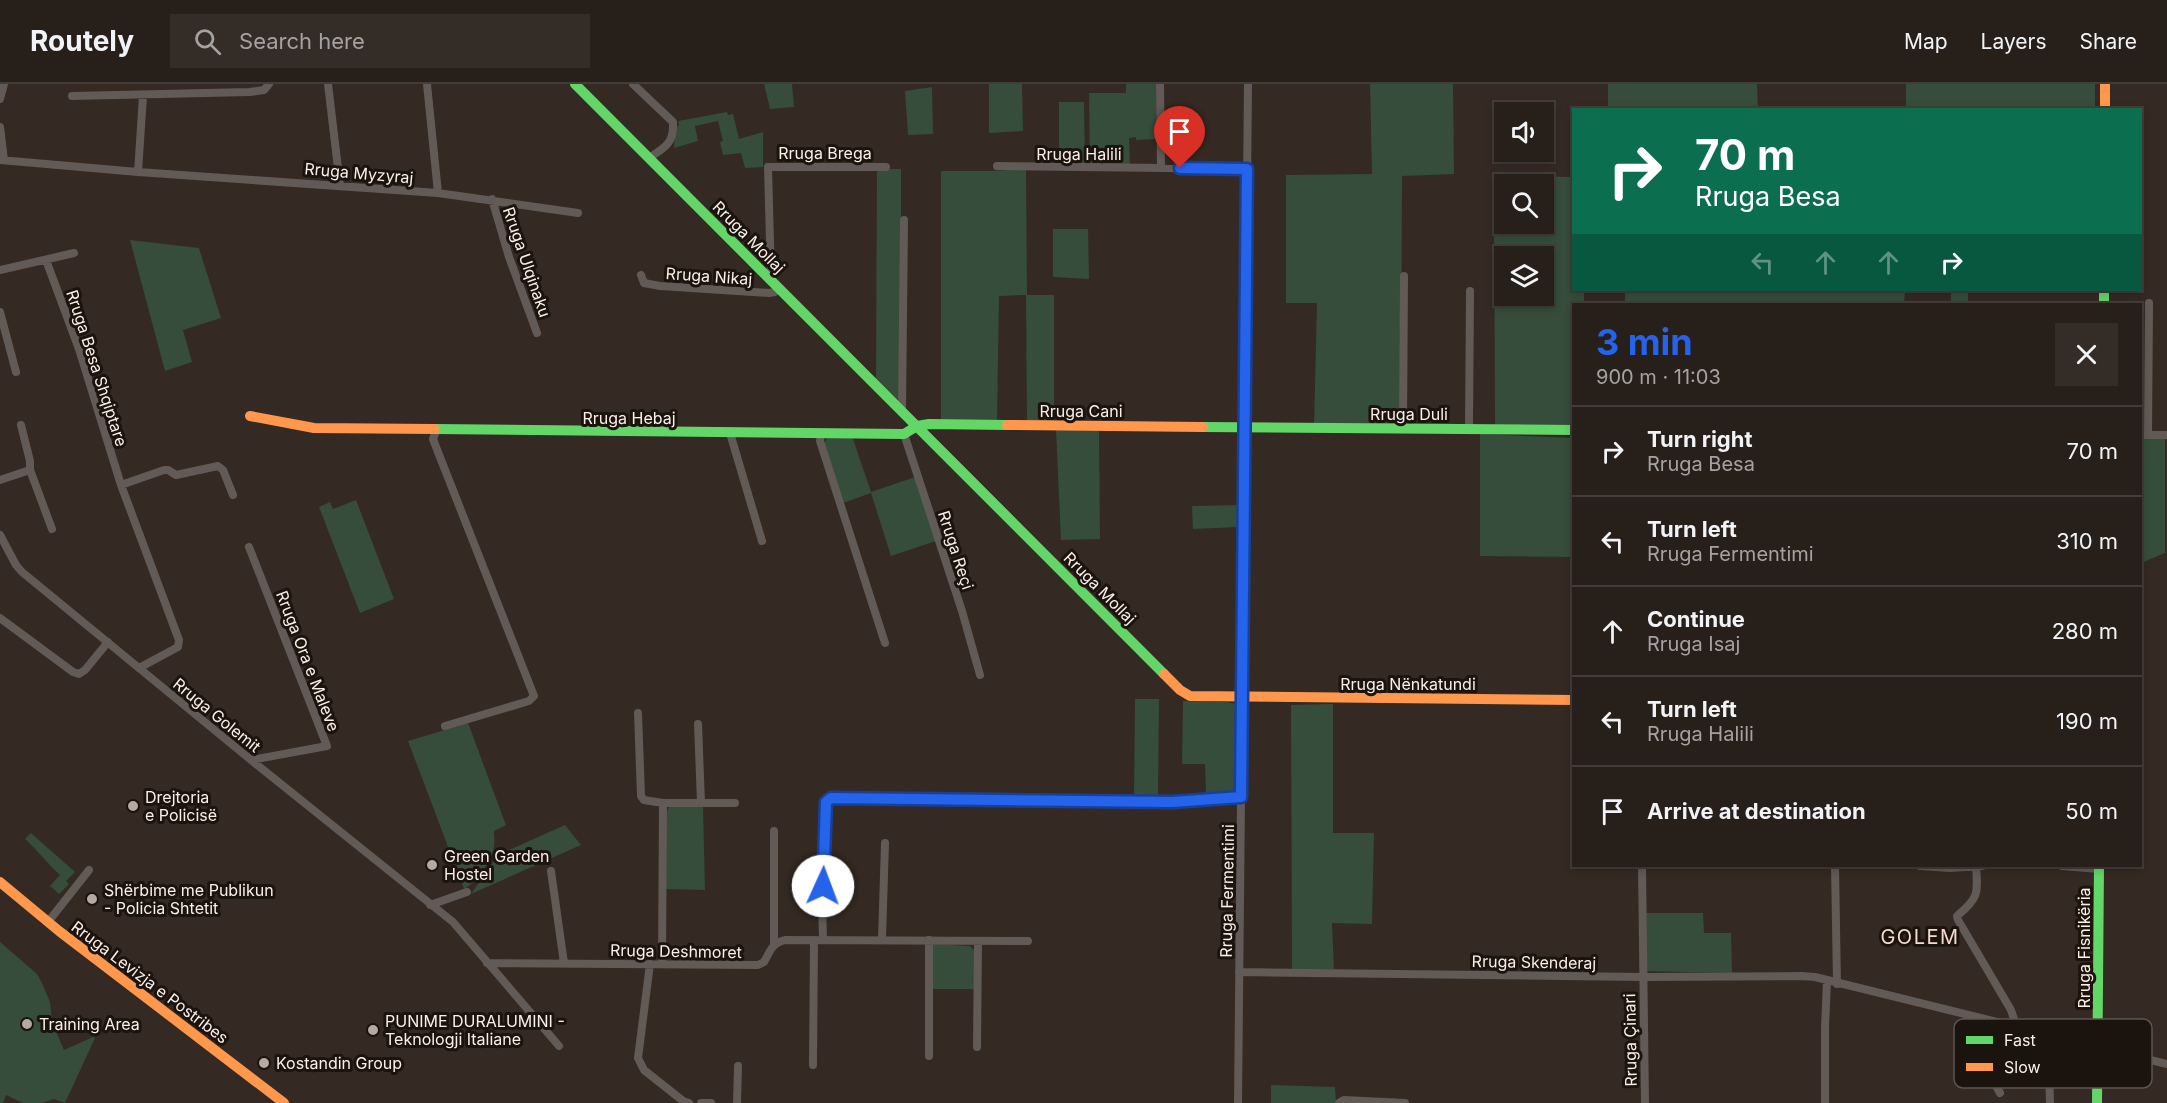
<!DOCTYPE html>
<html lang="en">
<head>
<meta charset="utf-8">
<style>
	:root { --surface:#271f1a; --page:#332c27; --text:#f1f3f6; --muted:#a4a2a2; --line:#433d39; --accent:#2563eb }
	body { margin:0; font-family:Inter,sans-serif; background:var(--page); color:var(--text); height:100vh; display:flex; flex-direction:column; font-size:22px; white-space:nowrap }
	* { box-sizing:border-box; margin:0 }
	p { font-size:20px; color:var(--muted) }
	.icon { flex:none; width:33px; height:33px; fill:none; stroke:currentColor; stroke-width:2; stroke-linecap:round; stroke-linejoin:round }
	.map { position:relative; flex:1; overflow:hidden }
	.drawer { position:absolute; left:1572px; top:219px; width:570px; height:564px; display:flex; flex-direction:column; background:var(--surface); border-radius:0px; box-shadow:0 3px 9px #0003,0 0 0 2px var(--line) }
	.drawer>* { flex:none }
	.guide { position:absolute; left:1572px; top:24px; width:570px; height:183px; border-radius:0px; box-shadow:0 3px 9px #0003,0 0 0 2px var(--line); background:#0b6e4f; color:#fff; overflow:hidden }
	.buttons { position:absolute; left:1494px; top:18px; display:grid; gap:12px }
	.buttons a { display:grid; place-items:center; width:60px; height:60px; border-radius:0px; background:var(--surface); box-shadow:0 3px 9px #0003,0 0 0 2px var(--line); font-size:30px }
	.pin { position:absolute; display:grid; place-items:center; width:51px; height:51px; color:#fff; margin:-62px -26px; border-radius:50% 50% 50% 0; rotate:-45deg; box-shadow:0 0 6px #0007 }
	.pin .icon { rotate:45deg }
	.me { position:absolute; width:66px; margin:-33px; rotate:2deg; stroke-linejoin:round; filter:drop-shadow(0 0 4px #0008) }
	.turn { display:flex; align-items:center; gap:21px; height:126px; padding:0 24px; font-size:27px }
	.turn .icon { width:78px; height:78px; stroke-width:2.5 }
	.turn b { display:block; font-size:42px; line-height:51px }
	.lanes { display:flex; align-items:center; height:57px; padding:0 24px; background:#0003; justify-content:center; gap:30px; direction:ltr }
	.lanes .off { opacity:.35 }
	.round { display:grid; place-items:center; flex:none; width:63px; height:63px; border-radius:0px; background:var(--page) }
	.headline { display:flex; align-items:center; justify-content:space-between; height:102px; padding:0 24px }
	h1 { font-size:36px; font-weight:700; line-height:45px; color:var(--accent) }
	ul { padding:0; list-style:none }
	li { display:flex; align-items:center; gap:18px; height:90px; padding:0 24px; border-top:2px solid var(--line) }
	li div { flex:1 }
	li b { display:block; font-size:22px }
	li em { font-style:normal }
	header { display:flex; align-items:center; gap:36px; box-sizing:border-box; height:84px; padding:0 30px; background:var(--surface); border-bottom:2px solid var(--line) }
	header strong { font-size:28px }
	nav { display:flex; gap:33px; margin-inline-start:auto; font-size:21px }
	.search { width:420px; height:54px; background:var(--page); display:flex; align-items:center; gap:15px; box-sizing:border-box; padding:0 21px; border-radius:0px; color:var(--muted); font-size:22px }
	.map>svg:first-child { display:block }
	.green { fill:#354d3a; fill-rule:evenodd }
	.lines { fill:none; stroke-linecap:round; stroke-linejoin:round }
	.street { stroke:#615a56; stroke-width:8 }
	.fast { stroke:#63d668; stroke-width:10 }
	.slow { stroke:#ff974d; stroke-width:10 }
	.route-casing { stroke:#184099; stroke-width:15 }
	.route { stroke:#2563eb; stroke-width:10 }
	.poi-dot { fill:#b5a9a2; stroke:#1b130e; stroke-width:2 }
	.labels { text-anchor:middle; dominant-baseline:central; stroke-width:6; stroke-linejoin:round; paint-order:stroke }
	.street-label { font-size:16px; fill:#fbeee7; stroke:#1b130e }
	.poi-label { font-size:16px; fill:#fbeee7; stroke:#1b130e; text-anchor:start }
	.quarter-label { font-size:20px; letter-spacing:1.5px; fill:#f4dacd; stroke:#1b130e }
	.key { fill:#1b130e; stroke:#5e554f; stroke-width:1.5 }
	.key-label { font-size:16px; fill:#fbeee7 }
</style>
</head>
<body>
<header>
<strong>Routely</strong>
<div class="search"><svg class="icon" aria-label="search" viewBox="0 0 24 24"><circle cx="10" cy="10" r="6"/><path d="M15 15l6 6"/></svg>Search here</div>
<nav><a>Map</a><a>Layers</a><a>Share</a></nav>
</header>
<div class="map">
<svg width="2167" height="1019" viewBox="0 0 2167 1019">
	<rect width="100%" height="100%" fill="#342923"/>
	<path class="green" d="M764,0H792L794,23L770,25Z
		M989,0H1022L1023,47L989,49Z
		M1126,0H1156L1157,55L1136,56V53L1129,54L1130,81H1092L1090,79L1089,9H1126Z
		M1370,0H1453L1454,90L1402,92L1401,335L1399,341H1314L1317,219H1286V91L1372,90Z
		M1608,0H1757L1758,25H1608Z
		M1906,0H2095V25H1906Z
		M932,3L933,50L908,51L905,7Z
		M1059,18H1084L1085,80L1061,81L1059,66Z
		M727,28L728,31L733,30L739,55L763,48V83L745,84L741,69L723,71L720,58L723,57L718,37L695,42L698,57L674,64L675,46L679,41L678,37Z
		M877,85H901V312L897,316L876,295Z
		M1026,85L1027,211H1054V338H1027L1026,211L999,212L997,338L941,337V87H990Z
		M1494,92L1573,93L1574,206H1584V220H1574L1573,344L1495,341ZM1504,100H1544V140H1504ZM1504,172H1544V212H1504Z
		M1053,145H1088L1089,195L1053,193Z
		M130,156L199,164L221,234L183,246L192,278L165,287Z
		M1625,206H1905L1904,220H1625Z
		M1951,206H1968V220H1951Z
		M1056,345L1099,347L1100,455L1061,456Z
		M1480,350L1573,354V473L1480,472Z
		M852,352L871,408L915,393L936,457L891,472L871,409L843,419L824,361L827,353Z
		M2140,355H2165V469L2141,479Z
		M356,416L394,515L360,529L319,423L330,418L333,425Z
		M1240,421L1239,443L1193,445L1192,422Z
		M1135,615H1159L1158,715H1134Z
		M1183,617L1227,618L1236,620C1239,631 1240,700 1233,708C1227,715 1214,712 1206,711L1205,680H1182Z
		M1333,620V749H1374L1372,840L1332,839L1334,885H1292L1291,621Z
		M468,639L506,741L494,747C494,751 495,757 494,762C493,776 476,799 464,805L408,657Z
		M669,723H703L705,806L666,805V729Z
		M565,741L581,761L471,810L498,771Z
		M31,749L75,788L66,797L69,800L59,810L50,802L60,791C46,778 39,768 25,755Z
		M1646,829H1703L1704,849H1731L1732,889L1645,887Z
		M0,858L37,890L42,899L50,918L52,938L64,966L93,953L95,954L65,1019L54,1015L42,1019H23L6,1011L3,1019H0Z
		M932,860L970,862L975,867V905H931Z
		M1271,1001L1335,1003L1336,1019H1271Z"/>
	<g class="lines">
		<path class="street" d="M328,0L340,101
			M427,0L438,109
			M633,0L673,38C674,59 666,63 649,74
			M1160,0L1161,83
			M72,12L250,8L264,6L269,0
			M0,15L4,0
			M0,43L4,76
			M0,76L138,88L438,109L578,129
			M997,82L1247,85
			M138,88L143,12
			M492,115L509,173L537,249
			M46,176L79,265L121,401L179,556L178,563L139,584
			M0,186L74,169
			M641,191L644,199L660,202L769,209L775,208L778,203
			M771,196L768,83H886
			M0,228L16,288
			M902,327L904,136
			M21,341L30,377V386L52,445
			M1403,345L1404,192
			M1469,345L1470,207
			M436,347L433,355L436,363L534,612L529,617L445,642
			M730,349L762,457
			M821,350L820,357L885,559
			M904,350L962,527L980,591
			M2148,350L2149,219
			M2140,351H2167
			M0,396L30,386
			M121,401L164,386H168L176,391L218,382L223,386L233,411
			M0,451L16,481L22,488L251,676L453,838L559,962
			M249,463L327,662L251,676
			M0,534L73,588L79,590L85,586L108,558
			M638,629L641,712L644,716L663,719H735
			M698,640L701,719
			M774,747V859
			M1642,782L1645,1019
			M1835,782L1837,900
			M1920,782L1950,784L1982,782
			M1976,782C1978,809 1979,814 1957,832L1958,836L2011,926L2017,944
			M2062,782L2099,785
			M551,787L564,879
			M430,821L467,808
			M48,838L89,786
			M882,855L885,759
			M823,856L822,816L828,715L1172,718L1241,713
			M487,879L758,881L764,878C771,866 771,860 785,856L1028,857
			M650,880L638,974L644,986L683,1017L689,1019
			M662,880L663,719
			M1239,888L1643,893L1801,892L1815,893L2167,980
			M1965,931L1976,965L2000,1009
			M2048,951L2050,1019
			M977,963L978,858
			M929,972V856
			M813,981L814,856
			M701,1019H711
			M737,1019L738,982
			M1238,1019L1248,0
			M1339,1019L1344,1016L1405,1019
			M1825,1019V943L1827,897"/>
		<path class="fast" d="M575,0L1164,590
			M2104,206V220
			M1203,343L1574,346
			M435,345L904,350L917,342L929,340L1007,341
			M2097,1019L2099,782"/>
		<path class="slow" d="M2105,0V26
			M250,332L314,344L435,345
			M1007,341L1203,343
			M1164,590L1180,606L1190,612L1574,616
			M0,798L59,847L284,1019"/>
	</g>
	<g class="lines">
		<defs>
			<path id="route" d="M823,802L826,718L831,714L1172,718L1241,713L1247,85L1180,84"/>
		</defs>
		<use href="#route" class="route-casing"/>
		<use href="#route" class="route"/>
	</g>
	<g class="poi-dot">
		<circle cx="133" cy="722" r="6"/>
		<circle cx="432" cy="781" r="6"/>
		<circle cx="92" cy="815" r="6"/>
		<circle cx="27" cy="940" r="6"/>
		<circle cx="373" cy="946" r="6"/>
		<circle cx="264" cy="979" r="6"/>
	</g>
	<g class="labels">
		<g class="street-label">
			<text x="825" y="69">Rruga Brega</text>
			<text x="1079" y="70">Rruga Halili</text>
			<text transform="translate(359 89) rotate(5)">Rruga Myzyraj</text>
			<text transform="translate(749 153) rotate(45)">Rruga Mollaj</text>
			<text transform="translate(527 178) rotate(71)">Rruga Ulqinaku</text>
			<text transform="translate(709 192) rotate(4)">Rruga Nikaj</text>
			<text transform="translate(97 284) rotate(72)">Rruga Besa Shqiptare</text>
			<text x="1081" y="327">Rruga Cani</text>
			<text x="1409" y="330">Rruga Duli</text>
			<text x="629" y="334">Rruga Hebaj</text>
			<text transform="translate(956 466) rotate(72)">Rruga Reçi</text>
			<text transform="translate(1100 504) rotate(45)">Rruga Mollaj</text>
			<text transform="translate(308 577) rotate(69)">Rruga Ora e Maleve</text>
			<text x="1408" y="600">Rruga Nënkatundi</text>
			<text transform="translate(217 631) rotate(39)">Rruga Golemit</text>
			<text transform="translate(1227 807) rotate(-89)">Rruga Fermentimi</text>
			<text transform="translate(2084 864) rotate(-90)">Rruga Fisnikëria</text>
			<text transform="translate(676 867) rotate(1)">Rruga Deshmoret</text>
			<text transform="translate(1534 878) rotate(1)">Rruga Skenderaj</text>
			<text transform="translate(150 898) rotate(37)">Rruga Levizja e Postribes</text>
			<text transform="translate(1630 956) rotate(-91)">Rruga Çinari</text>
		</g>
		<g class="poi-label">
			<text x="145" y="713">Drejtoria<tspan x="145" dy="18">e Policisë</tspan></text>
			<text x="444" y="772">Green Garden<tspan x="444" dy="18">Hostel</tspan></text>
			<text x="104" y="806">Shërbime me Publikun<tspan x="104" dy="18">- Policia Shtetit</tspan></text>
			<text x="385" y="937">PUNIME DURALUMINI -<tspan x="385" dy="18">Teknologji Italiane</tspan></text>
			<text x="39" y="940">Training Area</text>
			<text x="276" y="979">Kostandin Group</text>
		</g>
		<g class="quarter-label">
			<text x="1920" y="853">GOLEM</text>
		</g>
	</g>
	<rect x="1954" y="935" width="198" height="69" rx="9" class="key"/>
	<rect x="1966" y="952" width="27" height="8" fill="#63d668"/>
	<rect x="1966" y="979" width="27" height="8" fill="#ff974d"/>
	<g class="key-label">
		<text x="2004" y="962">Fast</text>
		<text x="2004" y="989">Slow</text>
	</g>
</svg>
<div class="buttons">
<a><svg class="icon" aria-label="sound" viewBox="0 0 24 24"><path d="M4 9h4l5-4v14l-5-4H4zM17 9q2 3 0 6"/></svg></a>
<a><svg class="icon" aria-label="search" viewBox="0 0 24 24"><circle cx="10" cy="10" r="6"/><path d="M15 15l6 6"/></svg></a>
<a><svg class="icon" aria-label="layers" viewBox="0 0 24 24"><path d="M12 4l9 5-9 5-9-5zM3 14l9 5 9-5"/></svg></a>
</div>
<div class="pin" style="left:1180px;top:84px;background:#d93025"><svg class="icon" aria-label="arrive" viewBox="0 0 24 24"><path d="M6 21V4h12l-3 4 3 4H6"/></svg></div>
<svg class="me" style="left:823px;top:802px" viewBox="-20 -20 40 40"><circle r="19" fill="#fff"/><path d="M0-13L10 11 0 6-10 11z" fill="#2563eb"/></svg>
<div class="guide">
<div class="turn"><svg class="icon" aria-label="right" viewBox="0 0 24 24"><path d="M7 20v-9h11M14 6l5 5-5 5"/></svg><div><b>70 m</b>Rruga Besa</div></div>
<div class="lanes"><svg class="icon off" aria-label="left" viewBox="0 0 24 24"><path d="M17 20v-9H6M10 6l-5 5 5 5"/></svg><svg class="icon off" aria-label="ahead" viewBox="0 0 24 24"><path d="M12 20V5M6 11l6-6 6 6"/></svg><svg class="icon off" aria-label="ahead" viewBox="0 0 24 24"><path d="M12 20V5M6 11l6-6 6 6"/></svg><svg class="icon" aria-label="right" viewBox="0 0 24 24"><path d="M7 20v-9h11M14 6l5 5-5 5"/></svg></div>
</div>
<section class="drawer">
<div class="headline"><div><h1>3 min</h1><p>900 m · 11:03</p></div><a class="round"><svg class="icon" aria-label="close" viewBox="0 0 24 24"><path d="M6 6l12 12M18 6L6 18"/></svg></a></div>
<ul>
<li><svg class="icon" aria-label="right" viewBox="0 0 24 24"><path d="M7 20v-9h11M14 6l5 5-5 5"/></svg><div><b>Turn right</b><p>Rruga Besa</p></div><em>70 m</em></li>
<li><svg class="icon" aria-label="left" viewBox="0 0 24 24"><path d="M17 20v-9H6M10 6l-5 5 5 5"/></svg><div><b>Turn left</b><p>Rruga Fermentimi</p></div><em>310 m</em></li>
<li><svg class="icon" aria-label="ahead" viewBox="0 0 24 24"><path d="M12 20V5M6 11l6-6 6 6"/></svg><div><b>Continue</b><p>Rruga Isaj</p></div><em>280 m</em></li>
<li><svg class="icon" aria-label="left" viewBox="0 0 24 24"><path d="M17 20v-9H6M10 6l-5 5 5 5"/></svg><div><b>Turn left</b><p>Rruga Halili</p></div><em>190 m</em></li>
<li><svg class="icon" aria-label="arrive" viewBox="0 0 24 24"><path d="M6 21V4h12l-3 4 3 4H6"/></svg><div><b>Arrive at destination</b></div><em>50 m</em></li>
</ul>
</section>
</div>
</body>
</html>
